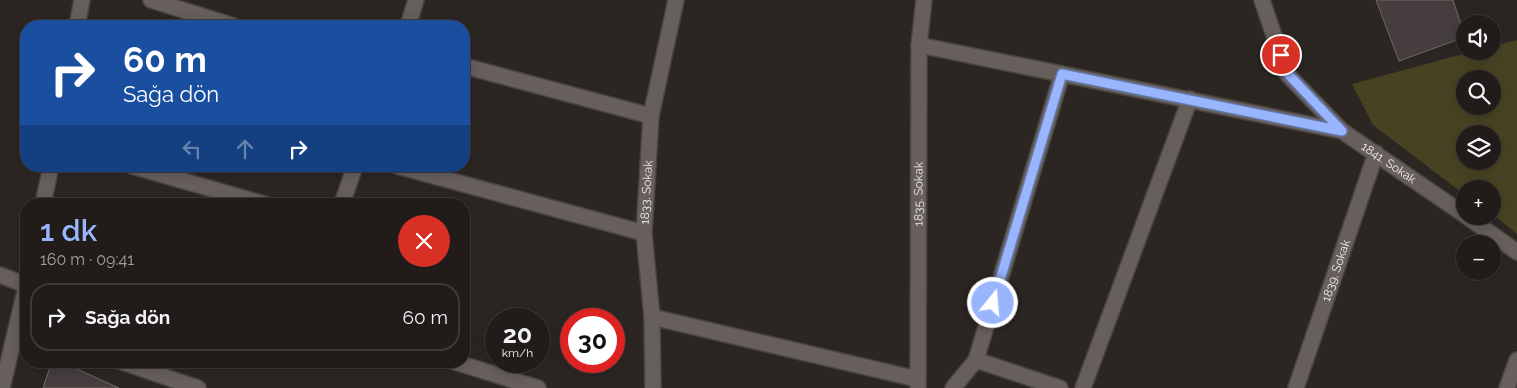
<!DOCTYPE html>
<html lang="tr">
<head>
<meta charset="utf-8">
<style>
	:root { --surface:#211c1a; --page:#292523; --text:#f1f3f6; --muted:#a2a1a2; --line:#3e3a39; --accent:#98b5fd }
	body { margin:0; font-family:Raleway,sans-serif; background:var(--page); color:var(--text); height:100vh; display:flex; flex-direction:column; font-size:19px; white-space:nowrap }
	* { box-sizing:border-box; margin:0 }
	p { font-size:16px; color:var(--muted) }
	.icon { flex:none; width:28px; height:28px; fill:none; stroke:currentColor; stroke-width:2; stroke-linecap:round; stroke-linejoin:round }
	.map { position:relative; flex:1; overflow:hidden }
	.sheet { position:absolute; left:20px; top:198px; width:450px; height:170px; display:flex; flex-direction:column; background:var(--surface); border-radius:20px; box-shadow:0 2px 12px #0003,0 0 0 1px var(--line) }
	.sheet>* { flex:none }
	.banner { position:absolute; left:20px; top:20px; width:450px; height:152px; border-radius:20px; box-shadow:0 2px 12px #0003,0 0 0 1px var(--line); background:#1a4fa0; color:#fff; overflow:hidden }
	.fabs { position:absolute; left:1456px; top:15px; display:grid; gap:10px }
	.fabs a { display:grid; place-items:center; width:45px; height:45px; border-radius:50%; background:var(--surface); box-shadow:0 2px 12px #0003,0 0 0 1px var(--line); font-size:25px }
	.speed { position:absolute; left:485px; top:308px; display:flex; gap:10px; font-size:25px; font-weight:700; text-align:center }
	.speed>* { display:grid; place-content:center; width:65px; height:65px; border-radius:50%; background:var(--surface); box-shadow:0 2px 12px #0003,0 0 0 1px var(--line); line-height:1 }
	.speed small { font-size:12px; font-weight:400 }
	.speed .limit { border:8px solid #d22; background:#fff; color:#111 }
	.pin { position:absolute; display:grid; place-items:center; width:42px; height:42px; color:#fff; margin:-21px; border:2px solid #fff; border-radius:50%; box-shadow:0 1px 5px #0007 }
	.me { position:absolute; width:55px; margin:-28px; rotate:17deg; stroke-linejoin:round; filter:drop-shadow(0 0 4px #0008) }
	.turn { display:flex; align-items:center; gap:18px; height:105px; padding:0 20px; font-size:22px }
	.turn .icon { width:65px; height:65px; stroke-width:2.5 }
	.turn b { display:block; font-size:35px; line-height:42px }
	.lanes { display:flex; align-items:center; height:48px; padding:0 20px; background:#0003; justify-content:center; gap:25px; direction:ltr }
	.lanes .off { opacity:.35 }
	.round { display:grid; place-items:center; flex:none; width:52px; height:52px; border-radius:26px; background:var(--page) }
	.overview { display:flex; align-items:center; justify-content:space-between; height:85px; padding:0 20px }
	h1 { font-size:30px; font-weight:600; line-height:38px; color:var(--accent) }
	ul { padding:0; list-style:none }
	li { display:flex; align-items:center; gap:15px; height:68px; margin:0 10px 8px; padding:0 10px; border:2px solid var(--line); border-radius:20px }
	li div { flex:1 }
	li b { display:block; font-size:19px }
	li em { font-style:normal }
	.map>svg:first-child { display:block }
	.green { fill:#474322; fill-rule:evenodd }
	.building { fill:#463e3e; stroke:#706767 }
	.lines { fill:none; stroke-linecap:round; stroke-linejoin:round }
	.street-casing { stroke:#4a4441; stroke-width:18 }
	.street { stroke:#675f5c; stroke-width:15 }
	.route-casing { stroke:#6376a4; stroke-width:12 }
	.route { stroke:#98b5fd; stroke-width:9 }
	.labels { text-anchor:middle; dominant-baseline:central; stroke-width:5; stroke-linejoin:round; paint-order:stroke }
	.street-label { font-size:12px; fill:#f0ebe9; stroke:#231d1a }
</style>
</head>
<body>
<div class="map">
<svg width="1517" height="388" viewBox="0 0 1517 388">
	<rect width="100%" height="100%" fill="#2c2623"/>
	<path class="green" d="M1517,40V234L1493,215L1492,189H1465V195L1373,125L1352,84L1474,51H1492L1493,46ZM1465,79H1492V106H1465ZM1465,134H1492V161H1465Z"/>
	<path class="building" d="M1376,0H1453L1465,37L1399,61Z
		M52,361H59L119,388H43Z"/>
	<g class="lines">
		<defs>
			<g id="street">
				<path d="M151,0L234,26"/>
				<path id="s1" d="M1262,0L1287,74L1342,131L1465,215"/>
				<path d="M77,26L82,0"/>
				<path d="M408,26L416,0"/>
				<path d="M919,45L1342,131"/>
				<path d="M464,66L651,116"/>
				<path d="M132,166L264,204"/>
				<path d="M397,166L644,233"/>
				<path d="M43,204L51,166"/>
				<path d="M342,204L355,166"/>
				<path d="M1466,216L1517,252"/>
				<path d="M0,275L26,285"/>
				<path d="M652,317L917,379"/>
				<path d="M976,360L1060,388"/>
				<path d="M119,361L198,388"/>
				<path d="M452,361L538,388"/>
				<path d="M2,388L26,287"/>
				<path id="s2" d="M653,388L652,317L644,233L651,116L676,0"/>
				<path id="s3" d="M918,388L919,45L924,0"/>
				<path d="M953,388L976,360L1062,74"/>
				<path d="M1083,388L1190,99"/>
				<path id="s4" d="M1296,388L1376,153"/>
				<path d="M1507,388L1517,360"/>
			</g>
		</defs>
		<use href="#street" class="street-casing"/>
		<use href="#street" class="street"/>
	</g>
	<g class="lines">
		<defs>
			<path id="route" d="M993,303L1062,74L1342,131L1288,74L1281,55"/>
		</defs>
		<use href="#route" class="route-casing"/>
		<use href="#route" class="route"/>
	</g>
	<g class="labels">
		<g class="street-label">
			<text stroke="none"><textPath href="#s1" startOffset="214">1841. Sokak</textPath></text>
			<text stroke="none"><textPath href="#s2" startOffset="196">1833. Sokak</textPath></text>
			<text stroke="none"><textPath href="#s3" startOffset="194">1835. Sokak</textPath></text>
			<text stroke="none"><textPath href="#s4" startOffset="124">1839. Sokak</textPath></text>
		</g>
	</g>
</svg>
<div class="fabs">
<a><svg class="icon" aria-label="sound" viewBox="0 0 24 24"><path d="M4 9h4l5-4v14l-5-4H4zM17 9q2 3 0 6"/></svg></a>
<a><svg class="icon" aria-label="search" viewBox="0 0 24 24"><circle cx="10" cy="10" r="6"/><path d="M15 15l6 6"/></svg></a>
<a><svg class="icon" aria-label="layers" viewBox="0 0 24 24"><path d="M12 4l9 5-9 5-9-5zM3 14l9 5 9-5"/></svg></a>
<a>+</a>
<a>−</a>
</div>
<div class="speed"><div>20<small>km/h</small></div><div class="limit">30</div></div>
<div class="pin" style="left:1281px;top:55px;background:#d93025"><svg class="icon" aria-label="arrive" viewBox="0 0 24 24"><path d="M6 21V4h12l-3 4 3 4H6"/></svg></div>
<svg class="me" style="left:993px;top:303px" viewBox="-20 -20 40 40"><circle r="17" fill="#98b5fd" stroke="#fff" stroke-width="3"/><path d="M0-11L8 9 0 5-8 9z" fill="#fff"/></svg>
<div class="banner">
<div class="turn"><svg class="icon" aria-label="right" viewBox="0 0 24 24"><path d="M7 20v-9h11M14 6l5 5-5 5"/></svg><div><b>60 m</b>Sağa dön</div></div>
<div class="lanes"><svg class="icon off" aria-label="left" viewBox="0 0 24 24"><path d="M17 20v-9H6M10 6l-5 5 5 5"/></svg><svg class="icon off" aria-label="ahead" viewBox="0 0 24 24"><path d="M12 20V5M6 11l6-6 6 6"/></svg><svg class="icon" aria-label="right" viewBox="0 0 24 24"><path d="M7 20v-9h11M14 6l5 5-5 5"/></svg></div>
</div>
<section class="sheet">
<div class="overview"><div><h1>1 dk</h1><p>160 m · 09:41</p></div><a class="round" style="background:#d93025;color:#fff"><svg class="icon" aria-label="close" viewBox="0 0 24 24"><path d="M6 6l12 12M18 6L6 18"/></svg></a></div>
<ul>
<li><svg class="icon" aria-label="right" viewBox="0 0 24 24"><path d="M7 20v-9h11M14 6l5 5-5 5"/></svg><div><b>Sağa dön</b></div><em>60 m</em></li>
</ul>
</section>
</div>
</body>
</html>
